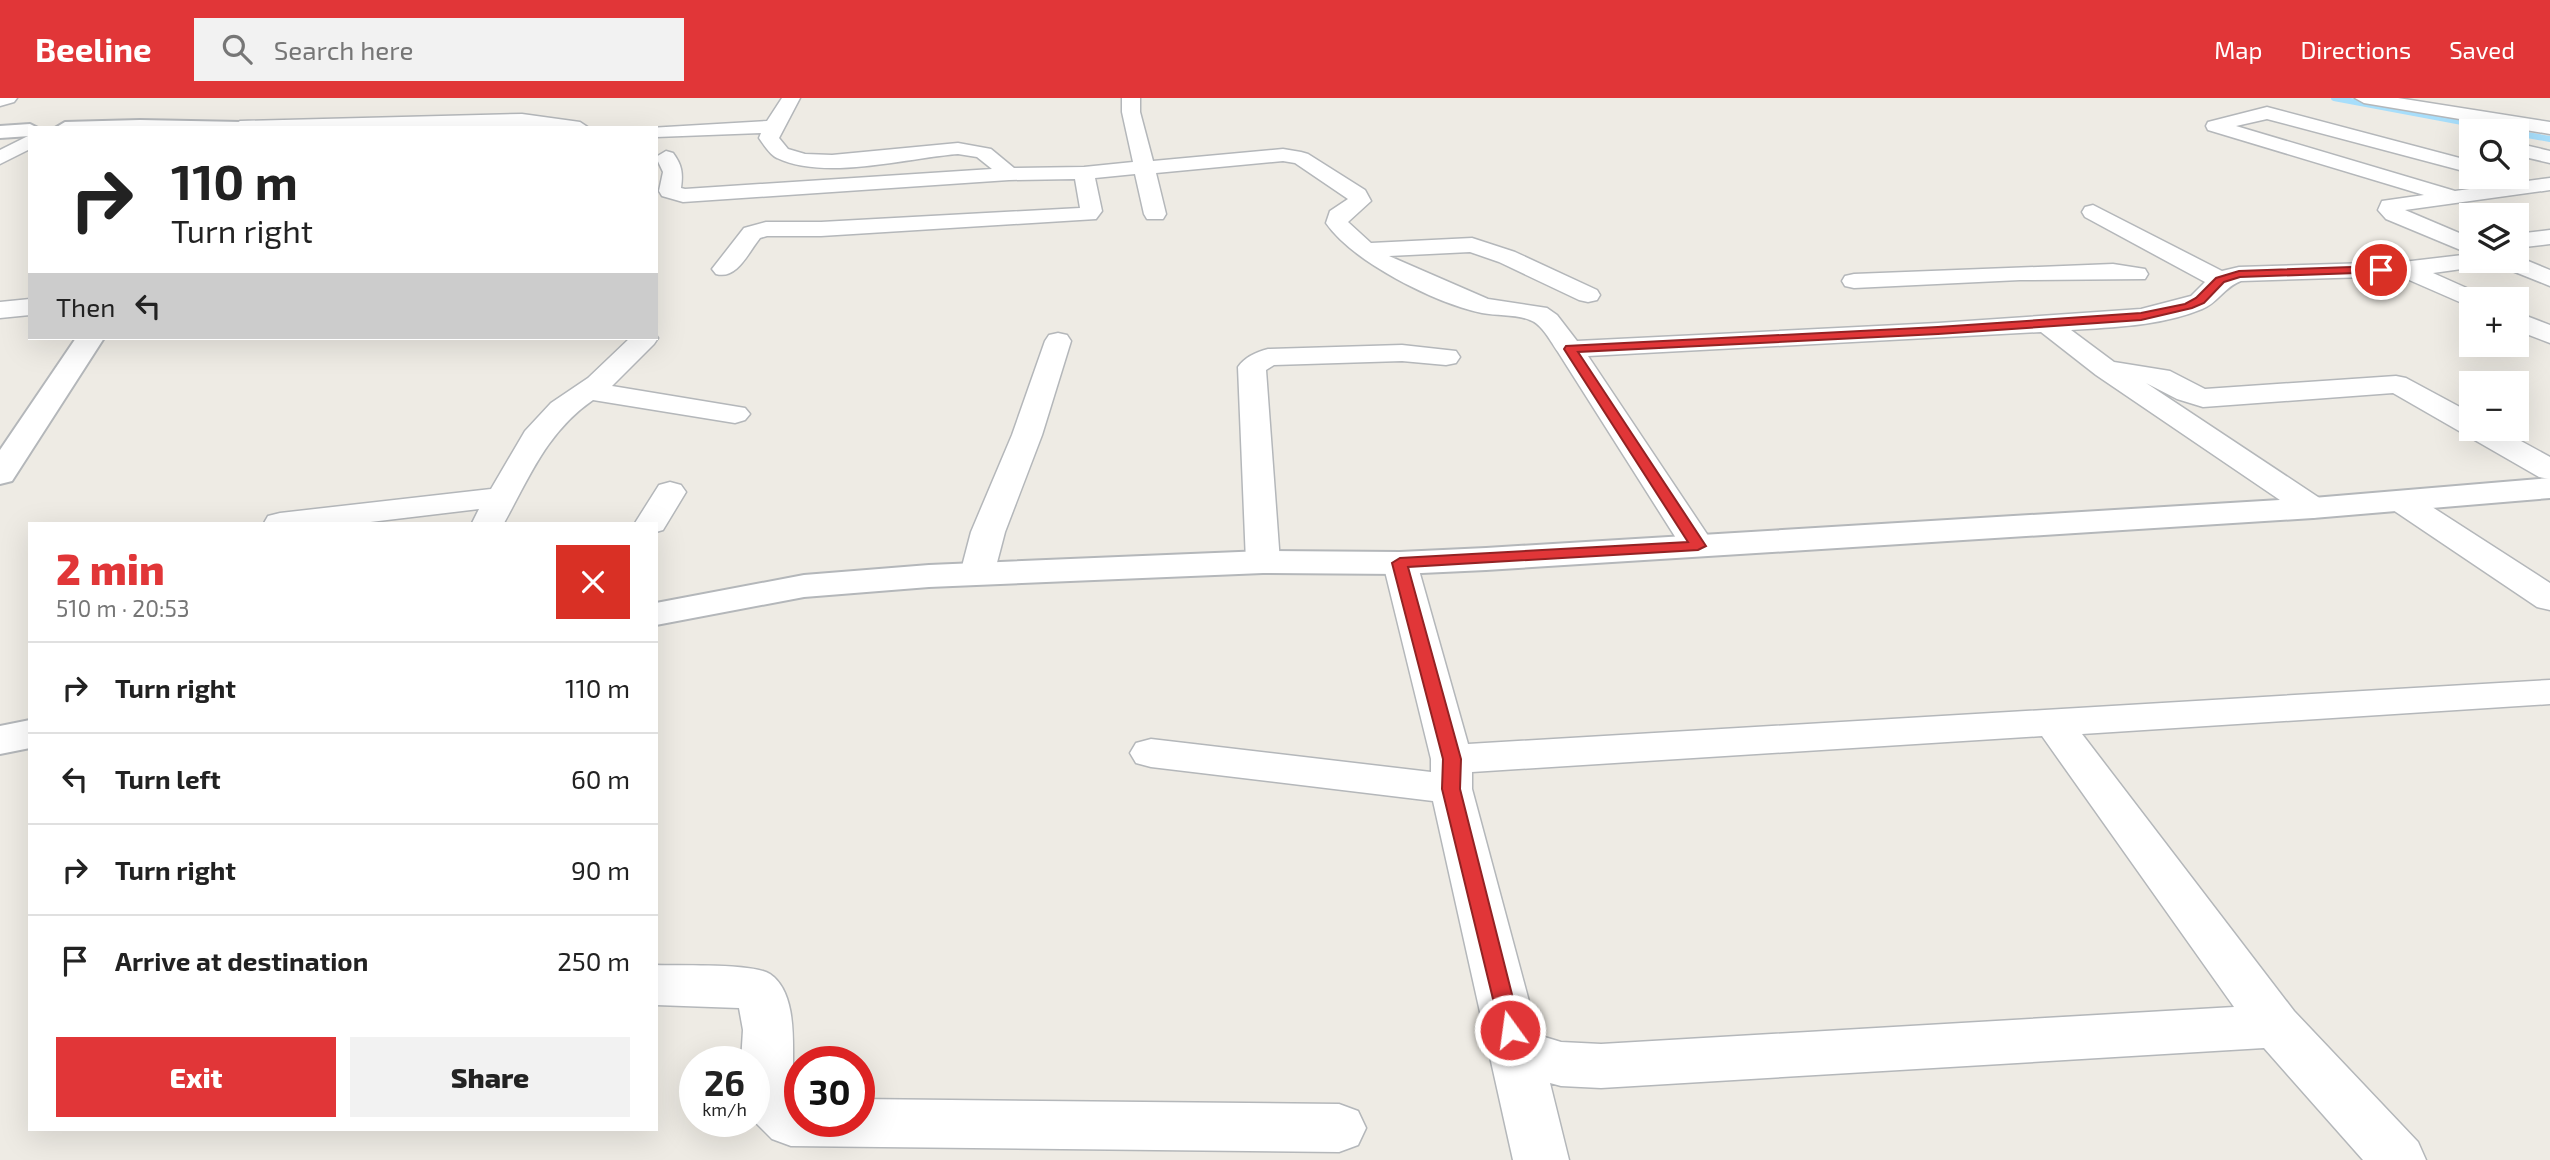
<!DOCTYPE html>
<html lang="en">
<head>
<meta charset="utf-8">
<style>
	:root { --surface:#fff; --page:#f2f2f2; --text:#222; --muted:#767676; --line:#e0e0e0; --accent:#e13638 }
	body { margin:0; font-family:"Exo 2",sans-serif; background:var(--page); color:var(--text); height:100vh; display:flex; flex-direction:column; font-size:26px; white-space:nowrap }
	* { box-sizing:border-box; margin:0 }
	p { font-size:23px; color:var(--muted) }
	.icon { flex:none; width:38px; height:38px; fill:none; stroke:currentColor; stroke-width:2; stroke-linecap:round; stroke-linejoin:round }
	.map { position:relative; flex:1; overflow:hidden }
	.panel { position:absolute; left:28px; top:424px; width:630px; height:609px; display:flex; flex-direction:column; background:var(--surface); border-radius:0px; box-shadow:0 7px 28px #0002 }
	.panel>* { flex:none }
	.banner { position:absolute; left:28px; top:28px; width:630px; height:214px; border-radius:0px; box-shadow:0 7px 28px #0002; background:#fff; color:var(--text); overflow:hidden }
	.fabs { position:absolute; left:2459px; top:21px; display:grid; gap:14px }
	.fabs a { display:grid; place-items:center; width:70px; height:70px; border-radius:0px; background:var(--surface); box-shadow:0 7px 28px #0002; font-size:35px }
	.speed { position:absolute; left:679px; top:948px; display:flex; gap:14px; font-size:35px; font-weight:700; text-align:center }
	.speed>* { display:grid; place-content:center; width:91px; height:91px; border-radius:50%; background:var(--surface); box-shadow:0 7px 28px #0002; line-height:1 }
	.speed small { font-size:18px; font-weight:400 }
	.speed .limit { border:10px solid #d22; background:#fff; color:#111 }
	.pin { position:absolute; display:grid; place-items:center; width:60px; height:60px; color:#fff; margin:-30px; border:4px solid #fff; border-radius:50%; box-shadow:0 2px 7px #0007 }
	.me { position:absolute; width:77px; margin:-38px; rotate:346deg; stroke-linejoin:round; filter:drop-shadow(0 0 5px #0008) }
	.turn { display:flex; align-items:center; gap:24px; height:147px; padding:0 28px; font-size:32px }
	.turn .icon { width:91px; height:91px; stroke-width:2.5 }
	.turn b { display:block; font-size:49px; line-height:60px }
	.then { display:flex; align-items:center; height:66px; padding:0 28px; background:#0003; gap:14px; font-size:26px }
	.round { display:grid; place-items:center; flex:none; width:74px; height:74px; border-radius:0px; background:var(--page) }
	.head { display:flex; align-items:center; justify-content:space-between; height:119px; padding:0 28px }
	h1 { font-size:42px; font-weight:800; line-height:52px; color:var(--accent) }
	.button { display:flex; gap:14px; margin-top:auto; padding:14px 28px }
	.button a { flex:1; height:80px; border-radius:0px; background:var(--accent); color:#fff; font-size:28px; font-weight:800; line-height:80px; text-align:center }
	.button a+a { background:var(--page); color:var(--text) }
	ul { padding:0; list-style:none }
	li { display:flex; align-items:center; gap:21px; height:91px; padding:0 28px; border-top:2px solid var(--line) }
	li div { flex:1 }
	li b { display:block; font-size:26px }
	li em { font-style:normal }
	header { display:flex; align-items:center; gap:42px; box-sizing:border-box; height:98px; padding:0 35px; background:var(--accent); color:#fff }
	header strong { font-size:33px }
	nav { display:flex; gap:38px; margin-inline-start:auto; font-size:24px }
	.search { width:490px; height:63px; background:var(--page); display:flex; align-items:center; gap:18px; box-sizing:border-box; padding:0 24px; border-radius:0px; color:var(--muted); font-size:26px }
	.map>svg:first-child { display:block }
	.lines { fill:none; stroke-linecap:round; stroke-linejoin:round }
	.stream { stroke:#a7defb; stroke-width:6 }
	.minor-casing { stroke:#b4b7ba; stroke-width:3 }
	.tertiary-casing { stroke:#b4b7ba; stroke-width:4 }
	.minor { fill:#fff; fill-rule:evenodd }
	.tertiary { fill:#fff; fill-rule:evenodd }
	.route { fill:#e13638; stroke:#922324; stroke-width:2 }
</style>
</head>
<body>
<header>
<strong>Beeline</strong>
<div class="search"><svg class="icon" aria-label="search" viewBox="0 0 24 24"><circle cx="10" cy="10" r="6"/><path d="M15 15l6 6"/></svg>Search here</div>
<nav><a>Map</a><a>Directions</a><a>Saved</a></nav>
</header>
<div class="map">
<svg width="2550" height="1062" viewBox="0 0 2550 1062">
	<rect width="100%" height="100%" fill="#eeebe4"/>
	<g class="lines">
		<path class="stream" d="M2334,0L2510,33
			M2516,35L2550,41"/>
		<defs>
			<path id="minor" d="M0,0H17L14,4L0,8Z
				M782,0H800L779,40L788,51L805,56L832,57L958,45L991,51L1014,70L1084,69L1133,64L1122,14V0H1140V14L1153,63L1283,51L1301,54L1308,56L1365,92L1371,103L1348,124L1371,145L1472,140L1515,154L1597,192L1600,197L1597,202L1588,204L1579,202L1499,164L1470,154L1389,158L1488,201L1547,210L1557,217L1577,243L1938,225L2141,211L2191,198L2205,184L2085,119L2082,114L2085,109L2093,107L2222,173L2239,169L2403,164L2471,156V163H2487L2483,168L2433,175L2480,196L2484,201H2471V209L2400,178L2241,183C2224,189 2218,205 2202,211C2161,228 2114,229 2071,232L2114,264L2170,273L2205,291L2396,278L2406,280L2471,315V331H2499L2550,359V381L2539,379L2393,295L2203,309L2177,301L2146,285L2324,403L2329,410L2324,417L2313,420L2302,417L2096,277L2041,234L1588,258L1715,448L1710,455L1698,458L1686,455L1681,448L1558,254C1551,244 1542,226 1530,222C1516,216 1497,218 1482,215C1435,205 1353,164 1326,125L1330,113L1348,101L1295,65L1283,63L1156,75L1166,116L1163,121H1147L1144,116L1135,76L1095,80L1102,113L1096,121L821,138H767L760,140C748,155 737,182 716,176L712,171L744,130L766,124H821L1080,110L1075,81L1009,82L683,104L662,98L659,93L663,74L656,59L666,53L673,55C682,67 683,75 681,90L685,91L992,71L977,59L958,56C906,60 825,83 777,60C770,57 764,47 759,40L761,35L656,39V30H649L767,23Z
				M2355,0H2398L2550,24V36L2364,5Z
				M2267,9L2471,63V75L2267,21L2236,28L2455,93L2550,80V92L2405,112L2471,140V155L2463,153L2386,121L2378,112L2382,103L2424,97L2208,32L2206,28L2208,24Z
				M522,16L580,24L589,30L231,29L240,23Z
				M30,37V51L0,66V52Z
				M2516,45L2550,53V65L2516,57Z
				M2550,132V146L2516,150V136Z
				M2516,158L2550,172V188L2500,168L2496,163H2516Z
				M2113,166L2145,171L2148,176L2145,181L2020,182L1854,190L1845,188L1842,183L1845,178L1854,176Z
				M30,201V217L0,220V204Z
				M2516,214L2550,227V245L2516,232Z
				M1058,235L1067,237L1071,243L1042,337L1005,434L994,476L989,483L977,486L965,483L960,476L971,434L1012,337L1045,243L1049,237Z
				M656,237L658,240L654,246L612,288L745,310L750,316L745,322L735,325L593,302C547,334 530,378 504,425H472L479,411L362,425H264L268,418L280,415L491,391L525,333L551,305L588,280L630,240H656Z
				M1402,247L1456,253L1460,259L1456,265L1446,267L1402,263L1274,267L1266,272L1280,464L1275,471L1263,474L1251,471L1246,464L1238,269C1245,259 1256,254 1268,251Z
				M670,384L681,387L686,394L663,432L656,434V425H635L659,387Z
				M2401,393L2412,396L2550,485V512L2537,509L2390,410L2385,403L2390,396Z
				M1400,455L1412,458L1417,465L1468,646L2550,582V606L2082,636L2294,913L2418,1044L2426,1062H2363L2264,950L1601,990L1561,988L1550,985L1569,1062H1513L1433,703L1151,669L1136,665L1130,655L1136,645L1151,641L1431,674V661L1383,465L1388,458ZM2042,638L2234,909L1601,946L1561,944L1538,937L1472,691V674Z
				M656,867C679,868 754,865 770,876C795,893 793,937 793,963C793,974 791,991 800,999V1024H859V1001L1339,1006L1358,1013L1366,1030L1358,1047L1339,1054L791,1048L772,1041L754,1023V964H741L743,932L739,910L656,907Z"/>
			<path id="tertiary" d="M140,22L242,24L252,30H55L65,24Z
				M30,26L38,30H30V38L0,40V28Z
				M76,240H104L12,383L0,386V352Z
				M2550,380V400L2313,420L1486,472L1400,476L1263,475L929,489L804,499L656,527V505L804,477L929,467L1263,453L1400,454L1486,450L2313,400Z
				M30,622V650L0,656V628Z"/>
		</defs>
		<use href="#minor" class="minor-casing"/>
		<use href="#tertiary" class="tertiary-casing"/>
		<use href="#minor" class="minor"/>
		<use href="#tertiary" class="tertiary"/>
	</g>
	<path class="route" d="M2381,168L2384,169V174L2240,179L2224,184L2204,205L2192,210L2141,222L1938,236L1578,254L1706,448L1698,452L1408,469L1461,661L1460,691L1521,932L1518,938L1510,941L1502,938L1442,691L1443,661L1392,465L1400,460L1688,444L1564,251L1566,248L1938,229L2141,215L2185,206L2196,200L2216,180L2239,173Z"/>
</svg>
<div class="fabs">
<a><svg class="icon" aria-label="search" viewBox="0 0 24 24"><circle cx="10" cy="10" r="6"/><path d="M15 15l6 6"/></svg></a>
<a><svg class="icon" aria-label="layers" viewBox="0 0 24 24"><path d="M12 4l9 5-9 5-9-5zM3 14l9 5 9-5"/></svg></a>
<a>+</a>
<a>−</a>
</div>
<div class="speed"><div>26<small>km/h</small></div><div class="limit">30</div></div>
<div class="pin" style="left:2381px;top:172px;background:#d93025"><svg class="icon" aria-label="arrive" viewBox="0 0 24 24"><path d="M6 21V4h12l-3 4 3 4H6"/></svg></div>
<svg class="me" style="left:1510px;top:932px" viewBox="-20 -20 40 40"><circle r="17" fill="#e13638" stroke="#fff" stroke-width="3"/><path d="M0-11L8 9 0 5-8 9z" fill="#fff"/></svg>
<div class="banner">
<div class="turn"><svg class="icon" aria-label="right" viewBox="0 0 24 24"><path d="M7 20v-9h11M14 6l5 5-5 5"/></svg><div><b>110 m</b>Turn right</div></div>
<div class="then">Then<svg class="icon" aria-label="left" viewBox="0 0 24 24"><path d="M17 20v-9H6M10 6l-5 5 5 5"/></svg></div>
</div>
<section class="panel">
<div class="head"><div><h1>2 min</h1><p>510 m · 20:53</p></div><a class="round" style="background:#d93025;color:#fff"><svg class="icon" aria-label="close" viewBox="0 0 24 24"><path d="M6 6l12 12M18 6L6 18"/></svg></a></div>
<ul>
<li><svg class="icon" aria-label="right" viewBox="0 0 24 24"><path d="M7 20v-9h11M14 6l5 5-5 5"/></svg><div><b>Turn right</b></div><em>110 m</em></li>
<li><svg class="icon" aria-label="left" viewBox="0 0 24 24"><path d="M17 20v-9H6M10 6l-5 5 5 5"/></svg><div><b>Turn left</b></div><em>60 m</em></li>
<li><svg class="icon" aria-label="right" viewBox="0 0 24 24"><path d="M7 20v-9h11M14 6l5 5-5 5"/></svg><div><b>Turn right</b></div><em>90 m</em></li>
<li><svg class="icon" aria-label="arrive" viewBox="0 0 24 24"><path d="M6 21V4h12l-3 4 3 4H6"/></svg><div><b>Arrive at destination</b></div><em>250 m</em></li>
</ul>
<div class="button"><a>Exit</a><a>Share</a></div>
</section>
</div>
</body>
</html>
